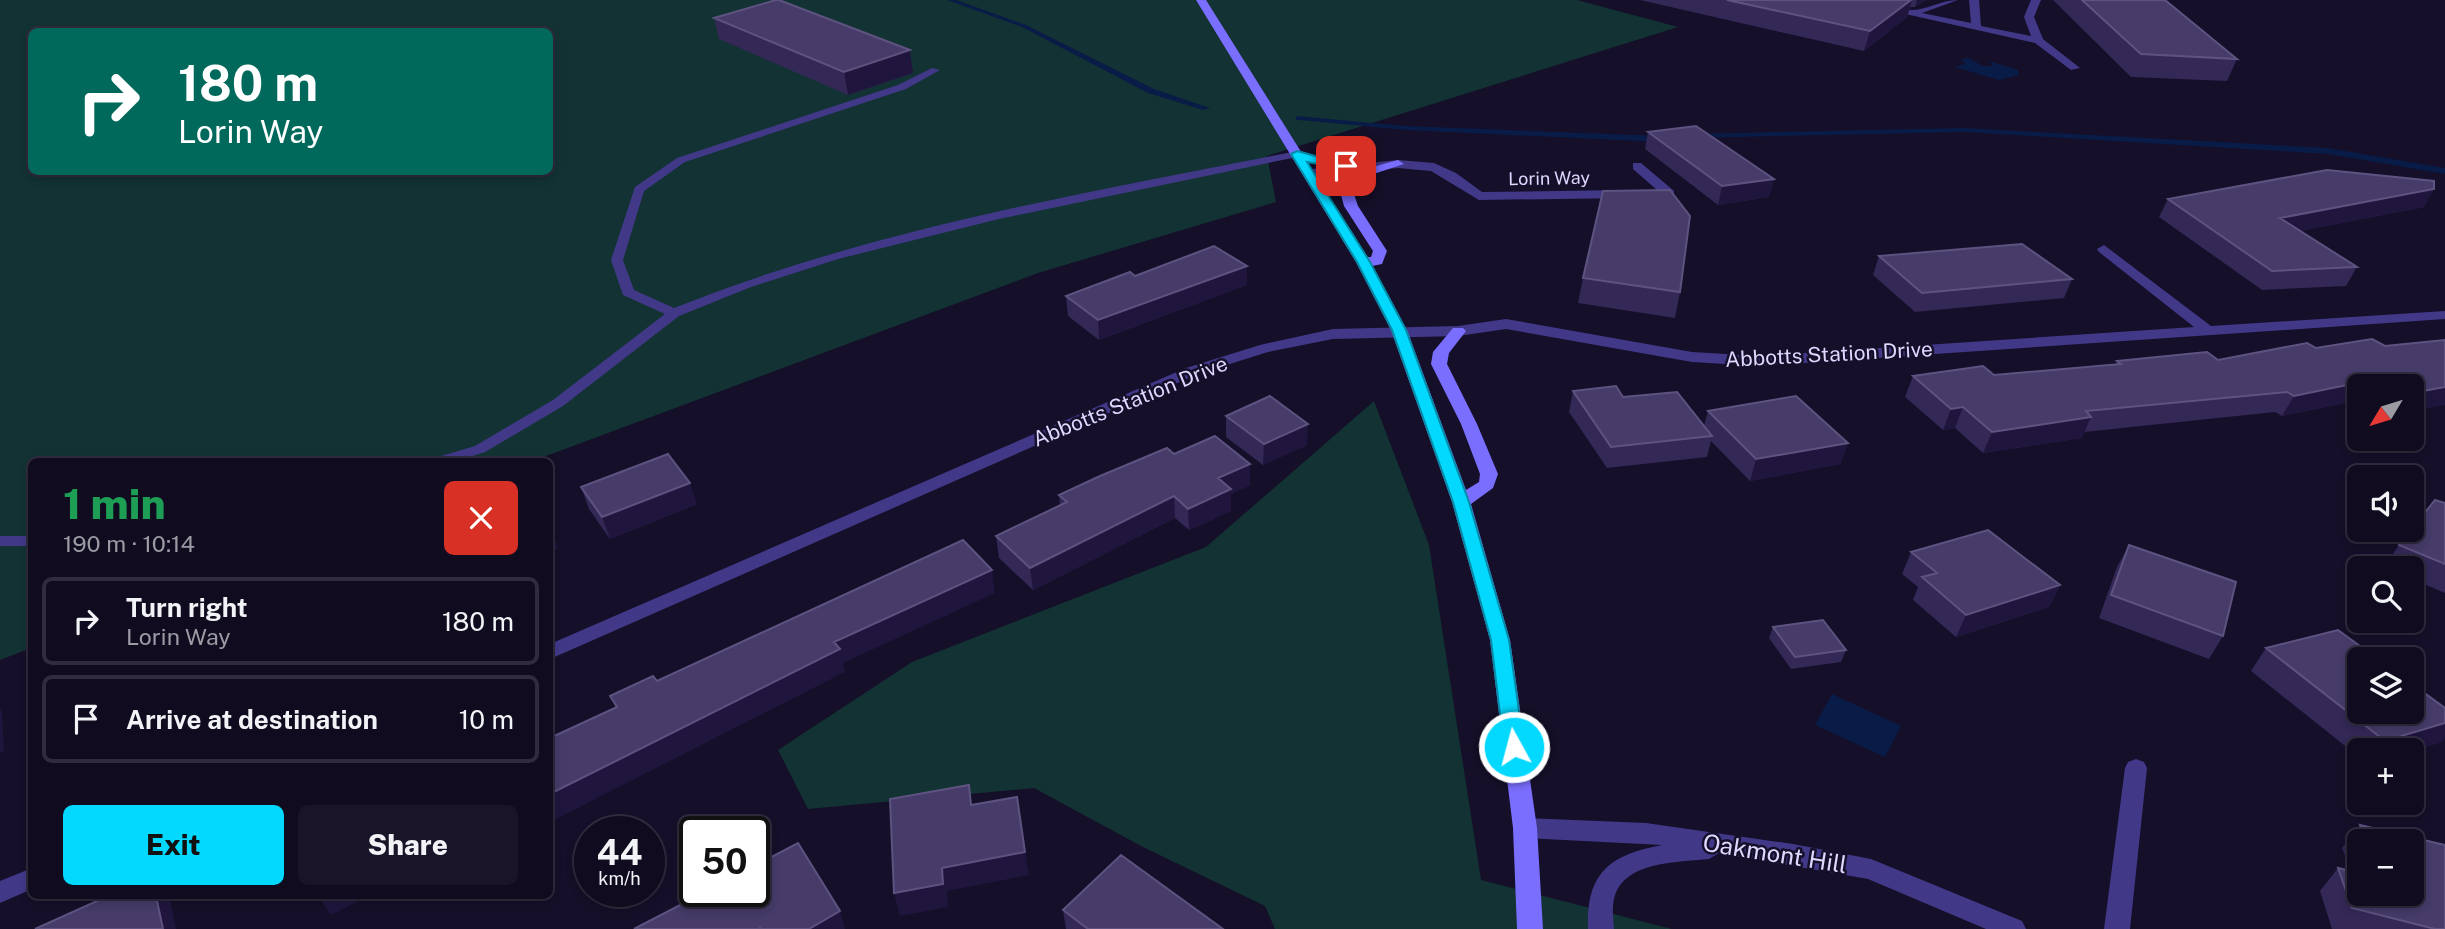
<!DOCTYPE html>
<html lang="en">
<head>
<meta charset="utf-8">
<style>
	:root { --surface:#100b1f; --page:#191428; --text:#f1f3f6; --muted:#9c9ba4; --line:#302b3d; --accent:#03d8ff }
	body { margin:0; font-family:"Public Sans",sans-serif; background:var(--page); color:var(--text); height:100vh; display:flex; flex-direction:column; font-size:26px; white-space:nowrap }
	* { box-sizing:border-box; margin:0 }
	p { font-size:23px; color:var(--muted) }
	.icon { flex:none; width:38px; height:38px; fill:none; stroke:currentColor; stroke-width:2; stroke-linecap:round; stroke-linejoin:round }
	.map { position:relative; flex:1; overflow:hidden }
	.details { position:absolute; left:28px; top:458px; width:525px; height:441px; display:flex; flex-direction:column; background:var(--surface); border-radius:10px; box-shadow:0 4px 10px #0003,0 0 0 2px var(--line) }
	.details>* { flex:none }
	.banner { position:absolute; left:28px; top:28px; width:525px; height:147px; border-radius:10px; box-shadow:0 4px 10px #0003,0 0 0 2px var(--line); background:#00695c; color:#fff; overflow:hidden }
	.needle { width:46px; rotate:232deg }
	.buttons { position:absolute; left:2347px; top:374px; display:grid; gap:14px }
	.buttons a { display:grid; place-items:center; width:77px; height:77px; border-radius:10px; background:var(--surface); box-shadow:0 4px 10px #0003,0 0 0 2px var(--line); font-size:35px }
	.speed { position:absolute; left:574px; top:816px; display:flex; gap:14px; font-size:35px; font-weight:700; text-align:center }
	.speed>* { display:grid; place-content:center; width:91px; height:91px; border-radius:50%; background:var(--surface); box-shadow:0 4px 10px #0003,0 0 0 2px var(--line); line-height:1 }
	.speed small { font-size:18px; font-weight:400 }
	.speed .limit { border:4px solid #111; border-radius:10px; background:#fff; color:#111 }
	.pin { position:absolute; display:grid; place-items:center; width:60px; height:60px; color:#fff; margin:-30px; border-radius:14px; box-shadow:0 4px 10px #0006 }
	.me { position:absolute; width:77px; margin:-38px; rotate:353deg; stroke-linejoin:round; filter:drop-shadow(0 0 5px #0008) }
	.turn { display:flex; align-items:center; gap:24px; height:147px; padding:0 35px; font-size:32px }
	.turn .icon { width:91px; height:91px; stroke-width:2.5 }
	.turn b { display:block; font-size:49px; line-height:60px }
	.round { display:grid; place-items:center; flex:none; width:74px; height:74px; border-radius:10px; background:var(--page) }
	.overview { display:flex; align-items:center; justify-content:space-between; height:119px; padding:0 35px }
	h1 { font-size:42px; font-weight:800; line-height:52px; color:#1e9e55 }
	.primary-button { display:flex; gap:14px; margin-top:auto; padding:14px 35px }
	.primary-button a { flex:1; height:80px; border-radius:10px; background:var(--accent); color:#111; font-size:28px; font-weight:800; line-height:80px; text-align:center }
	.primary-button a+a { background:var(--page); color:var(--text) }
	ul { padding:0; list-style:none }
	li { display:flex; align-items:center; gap:21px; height:88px; margin:0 14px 10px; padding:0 21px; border:4px solid var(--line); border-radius:10px }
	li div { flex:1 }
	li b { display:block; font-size:26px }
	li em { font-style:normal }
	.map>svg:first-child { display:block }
	.green { fill:#123233; fill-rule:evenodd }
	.water { fill:#091c48 }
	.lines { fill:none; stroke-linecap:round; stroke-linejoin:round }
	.stream { fill:#091c48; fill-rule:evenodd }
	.service { fill:#413988; fill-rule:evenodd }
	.minor { fill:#413988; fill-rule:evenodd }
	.secondary { fill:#7a6eff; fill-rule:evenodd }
	.wall { fill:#342857; fill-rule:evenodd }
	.shaded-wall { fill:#20163d }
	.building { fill:#463b69; stroke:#5e5380; stroke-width:2 }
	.route { fill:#03d8ff; stroke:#028ca6; stroke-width:2 }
	.labels { text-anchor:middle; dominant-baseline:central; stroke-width:5; stroke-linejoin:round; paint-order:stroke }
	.far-street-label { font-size:18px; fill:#ded7ff; stroke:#150f29 }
	.street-label { font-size:21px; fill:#ded7ff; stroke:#150f29 }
	.near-street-label { font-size:24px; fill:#ded7ff; stroke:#150f29 }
</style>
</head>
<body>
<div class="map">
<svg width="2445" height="929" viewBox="0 0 2445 929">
	<rect width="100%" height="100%" fill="#150f29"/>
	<path class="green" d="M0,0H1577L1678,27L1267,156L1276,202L1038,273L530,462H32L31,648L0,660ZM32,32H550V172H32Z
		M1374,401L1429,545L1481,880L1672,929H1275L1265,906L1141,846L1034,788L808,809L778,750L912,662L1206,547Z"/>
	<path class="water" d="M1970,58L1982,66H1994L1990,63L1992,62L2018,70L2019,75L1999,80L1955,67L1965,64L1961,59Z
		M1832,694L1901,726L1885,757L1815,725Z"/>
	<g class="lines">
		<path class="stream" d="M947,0H956L1026,25L1154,89L1210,108L1203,110L1148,93L1022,27Z
			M1296,116L1406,126L1661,136L1665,139L1661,142L1406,130L1299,120H1296Z
			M1964,128L2328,148L2445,168V174L2328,154L1964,132L1693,138L1689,136L1693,134Z"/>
		<path class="service" d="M932,68L940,70L906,89L685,162L644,191L623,260L634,290L674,308C874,228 1087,193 1297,151L1302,154L1297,157L999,219L838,259L751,287L679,316L563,406L485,452L454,462H429L431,459L475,446L553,400L665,314L623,295L611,260L635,187L677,158L898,85Z
			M0,536H32V546H0Z"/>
		<path class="minor" d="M1843,0C1866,0 1887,10 1909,10C1925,11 1941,0 1958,0L1922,13L1971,23L1969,0H1979L1981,26L2031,36L2024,17L2031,0H2041L2034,17L2043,39L2080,68L2071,70L2035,43Z
			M1297,150L1339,162L1340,166L1398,160L1434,163L1456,173L1482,192L1625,190L1631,194L1625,198L1479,200L1431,171L1398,168L1304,176V170L1329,167L1293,157V151Z
			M1633,163H1641L1674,191V197H1648V191L1657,190L1633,169Z
			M2104,245L2211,326L2445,311V319L1759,366L1692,362L1506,329L1458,336L1333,339L1268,352L1198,374L550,659V644L1186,368L1260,345L1333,329L1458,326L1506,319L1692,352L1759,356L2194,327L2099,252L2097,249Z
			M2136,759L2144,762L2147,768L2130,929H2104L2125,768L2128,762Z
			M1525,818L1646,823L1793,844L1871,859L2022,921L2026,929H1986L1868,879L1719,853L1709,859C1681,862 1632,861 1617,890C1611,902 1613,916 1614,929H1588C1586,873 1609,855 1662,845L1525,838L1517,835L1513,828L1517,821Z
			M32,868V889L0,903V881Z"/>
		<path class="secondary" d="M1196,0H1206L1367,257H1371L1373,251L1344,206L1338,184L1347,174L1398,160L1404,164L1355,180L1351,185L1358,206L1387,251L1382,264L1372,266L1407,330L1466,490L1479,482L1480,474L1461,424L1431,364L1433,352L1453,328H1463L1466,331L1449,353L1447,364L1477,424L1498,474L1493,488L1471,504L1510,640L1537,828L1543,929H1517L1513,828L1490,640L1452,502L1391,330L1356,262Z"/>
	</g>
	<path class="wall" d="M1640,0H1926L1915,7H1910L1907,17L1864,51Z
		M2053,0H2165L2237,59L2227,81L2131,77Z
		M714,18L913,73L848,95L719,39Z
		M1648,132L1774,179L1769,197L1718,205L1645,149Z
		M2168,199L2424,207L2300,231L2357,267L2346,286L2262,290L2159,217Z
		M1879,256L2072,279L2064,298L1915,312L1873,275Z
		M1247,266V285L1099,340L1068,316L1066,296L1135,276Z
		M1583,278L1680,292L1675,318L1578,303Z
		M2445,340L2412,411V387H2359V400L2282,416L2275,412L2084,432L2082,438L1983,453L1955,428L1943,430L1905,397L1913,376L1994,375L2115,365L2117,361L2218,360L2316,348L2385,346Z
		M1573,391L1704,426L1708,411L1848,443L1840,464L1750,481L1711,441L1707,457L1607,468L1569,412Z
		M1226,416L1307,445L1263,465L1226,437Z
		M1174,454L1250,485L1231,494V511L1189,530L1175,518L1033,590L999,558L996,536L1060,506L1059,495Z
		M581,487L697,504L610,539L589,509Z
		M2445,503V593L2412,579V569H2389L2384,567L2399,545Z
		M2129,545L2223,636L2209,659L2099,618L2117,567Z
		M1911,552L2060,585L2049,607L1956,637L1913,600L1918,587L1902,574Z
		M1773,627L1846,650L1841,662L1791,669L1769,638Z
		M2266,648L2441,742L2412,751H2359V757L2251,671Z
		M2360,825L2445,845V929H2332L2320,891L2338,868L2351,871L2342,848ZM2359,842H2412V894H2359Z
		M1063,910L1223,929H1066Z"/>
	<path class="shaded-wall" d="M1911,0H1912L1907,17L1864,51L1870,31Z
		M1917,0H1926L1915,7Z
		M910,50L913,73L848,95L844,72Z
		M1774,179L1769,197L1718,205L1722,186Z
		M2434,189L2424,207L2270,237L2280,218Z
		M1247,266V285L1099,340L1098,320Z
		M2390,376L2383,387H2359V400L2282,416L2294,396Z
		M2445,387V405L2412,411V402L2418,392Z
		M1963,407L1955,428L1943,430L1951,409Z
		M2091,417L2082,438L1983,453L1992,432Z
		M1308,424L1307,445L1263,465L1264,444Z
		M1848,443L1840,464L1750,481L1756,459Z
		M1250,464V485L1231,494V511L1189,530L1188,509L1218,478Z
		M690,483L697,504L610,539L602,517Z
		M1174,496L1175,518L1033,590L1030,568Z
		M550,526L558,548L550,552Z
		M992,570L995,593L843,663L845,672L550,822V794L834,642Z
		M2060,585L2049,607L1956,637L1966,615Z
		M0,709L2,712L4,751L0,753Z
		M2445,723V738L2441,742L2412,751H2378L2385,741Z
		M1025,852L1029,875L947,891L948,907L900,916L894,893L942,868Z
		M156,896H167L170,899L176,929H163Z
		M318,896H369L331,915Z
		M840,911L845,929H809Z"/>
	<path class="building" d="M776,0H779L910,50L844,72L714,18Z
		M1727,0H1911L1870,31Z
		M2082,0H2165L2237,59L2141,54Z
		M1696,126L1774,179L1722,186L1648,132Z
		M2327,170L2434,181V189L2280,218L2357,267L2272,271L2168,199Z
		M1670,190L1690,216L1680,292L1583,278L1603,191Z
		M2022,244L2072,279L1922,293L1879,256Z
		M1214,246L1247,266L1098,320L1066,296L1130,272L1135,276Z
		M2372,339L2385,346L2445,340V387L2418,392L2412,388V387H2409L2390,376L2294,396L2287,392L2086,411L2091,417L1992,432L1963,407L1951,409L1913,376L1983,366L1994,375L2121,364L2117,361L2207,352L2218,360L2307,343L2316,348Z
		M1616,386L1623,397L1677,392L1712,436L1611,447L1573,391Z
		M1270,396L1308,424L1264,444L1226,416Z
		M1796,396L1848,443L1756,459L1708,411Z
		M1215,436L1250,464L1218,478L1231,489L1188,509L1174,496L1030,568L996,536L1067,502L1059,495L1100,476L1167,448L1174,454Z
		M668,454L690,483L602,517L581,487Z
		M2435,500L2445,503V564L2399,545Z
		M1988,530L2060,585L1966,615L1922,577L1937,573L1911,552Z
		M963,540L992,570L834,642L840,649L550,794V738L617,707L610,696L653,676L657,681Z
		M2129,545L2236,582L2223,636L2111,595Z
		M1823,620L1846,650L1795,657L1773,627Z
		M2338,630L2379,660H2359V712H2412V684L2445,708V723L2385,741L2266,648Z
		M969,785L971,805L1017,797L1025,852L942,868L943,884L894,893L890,799Z
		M2360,825L2445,845V929H2435L2352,908L2338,868L2359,873V894H2412V842H2367Z
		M798,843L840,911L809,929H761L760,928L759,929H634L707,891H754V866Z
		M1121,855L1223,929H1088L1063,910Z
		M108,896H156L163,929H35Z"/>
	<path class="route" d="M1297,151L1352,166L1346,169L1307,162L1370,262L1406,330L1469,502L1509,640L1524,747L1521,753H1507L1504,747L1491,640L1453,502L1392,330L1357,262L1291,154Z"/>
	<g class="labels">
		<g class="far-street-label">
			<text transform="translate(1549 178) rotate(-1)">Lorin Way</text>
		</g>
		<g class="street-label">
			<text transform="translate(1829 354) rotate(-3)">Abbotts Station Drive</text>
			<text transform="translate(1130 401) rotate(-22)">Abbotts Station Drive</text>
		</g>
		<g class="near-street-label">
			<text transform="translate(1775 853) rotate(9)">Oakmont Hill</text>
		</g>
	</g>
</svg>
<div class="buttons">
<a><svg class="needle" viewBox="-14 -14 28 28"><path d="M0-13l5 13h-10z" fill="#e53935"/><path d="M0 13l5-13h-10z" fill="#9c9ba4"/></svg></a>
<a><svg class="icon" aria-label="sound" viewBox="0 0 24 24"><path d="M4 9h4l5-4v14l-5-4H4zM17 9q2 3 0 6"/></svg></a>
<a><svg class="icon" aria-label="search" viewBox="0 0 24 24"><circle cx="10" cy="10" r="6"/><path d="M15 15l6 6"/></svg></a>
<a><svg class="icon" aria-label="layers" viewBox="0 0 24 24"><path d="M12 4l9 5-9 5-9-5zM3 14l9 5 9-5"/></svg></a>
<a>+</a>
<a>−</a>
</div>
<div class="speed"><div>44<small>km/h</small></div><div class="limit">50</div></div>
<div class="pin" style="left:1346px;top:166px;background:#d93025"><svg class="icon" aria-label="arrive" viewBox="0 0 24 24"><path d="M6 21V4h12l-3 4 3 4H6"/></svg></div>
<svg class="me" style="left:1514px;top:747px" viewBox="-20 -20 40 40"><circle r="17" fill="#03d8ff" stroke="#fff" stroke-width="3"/><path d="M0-11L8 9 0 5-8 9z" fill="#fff"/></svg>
<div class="banner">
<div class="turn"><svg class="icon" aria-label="right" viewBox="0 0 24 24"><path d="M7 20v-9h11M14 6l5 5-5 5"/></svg><div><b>180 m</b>Lorin Way</div></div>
</div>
<section class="details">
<div class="overview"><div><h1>1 min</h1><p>190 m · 10:14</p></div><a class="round" style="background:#d93025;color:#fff"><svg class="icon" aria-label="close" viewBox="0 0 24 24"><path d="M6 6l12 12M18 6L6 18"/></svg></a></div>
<ul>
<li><svg class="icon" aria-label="right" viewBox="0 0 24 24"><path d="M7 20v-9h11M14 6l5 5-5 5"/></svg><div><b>Turn right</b><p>Lorin Way</p></div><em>180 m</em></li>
<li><svg class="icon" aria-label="arrive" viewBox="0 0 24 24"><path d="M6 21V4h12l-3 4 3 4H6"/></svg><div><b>Arrive at destination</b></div><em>10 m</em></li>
</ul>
<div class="primary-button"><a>Exit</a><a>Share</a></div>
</section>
</div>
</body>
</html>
